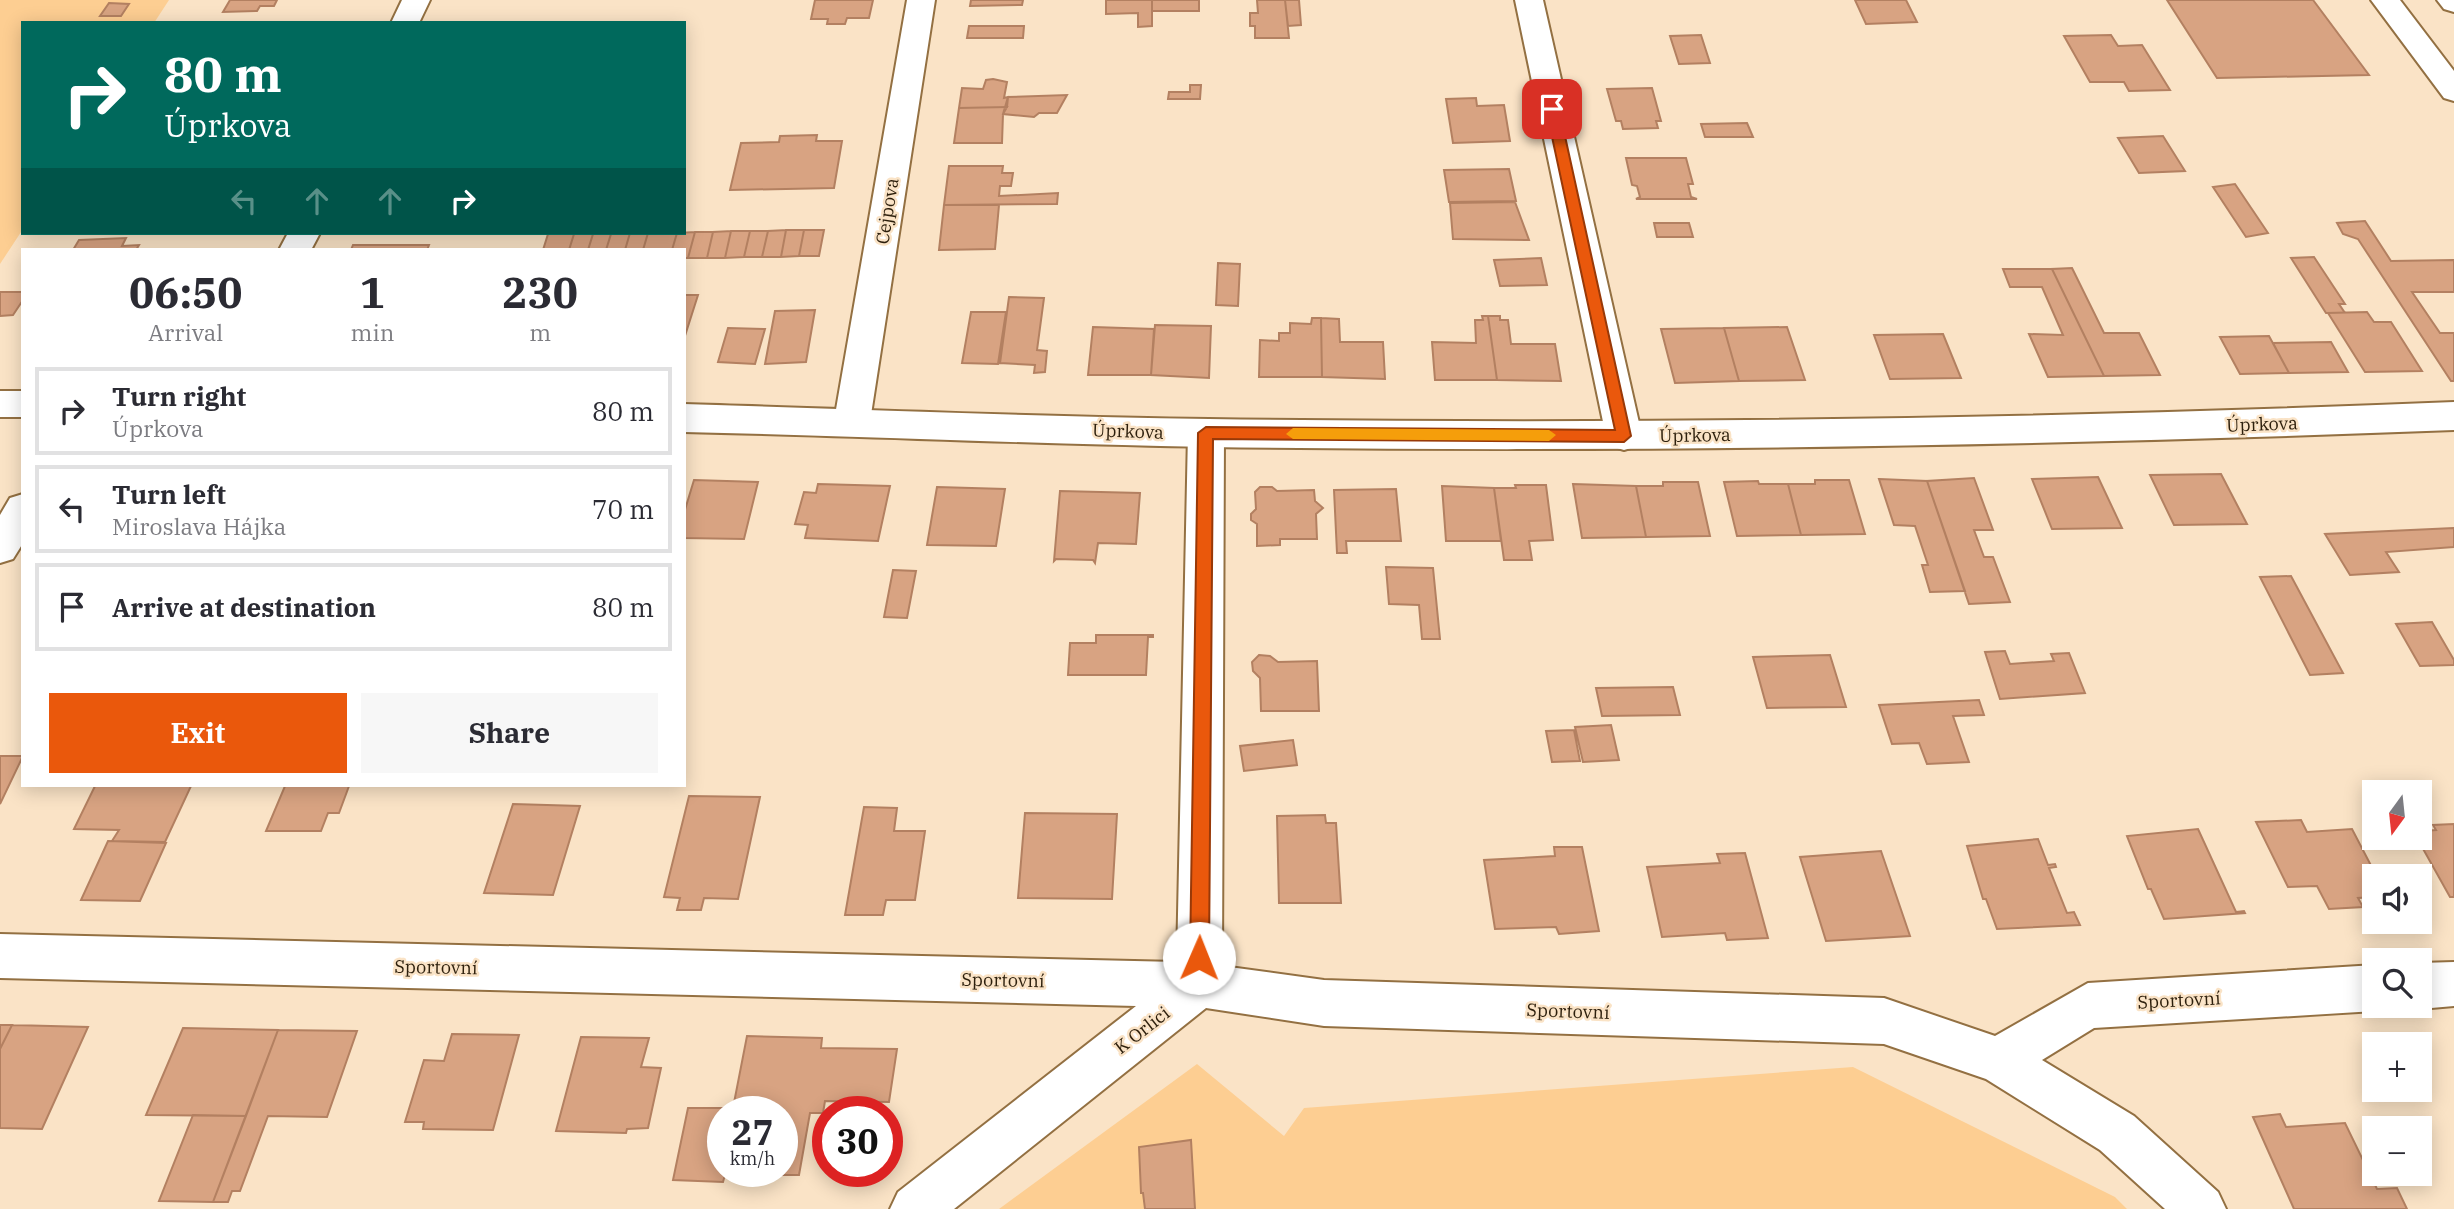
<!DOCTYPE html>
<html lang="en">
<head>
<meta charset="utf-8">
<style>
	:root { --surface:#fff; --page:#f7f7f7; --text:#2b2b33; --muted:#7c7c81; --line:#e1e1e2; --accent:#ea580c }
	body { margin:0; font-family:"IBM Plex Serif",serif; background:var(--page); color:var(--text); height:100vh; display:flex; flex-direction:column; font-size:26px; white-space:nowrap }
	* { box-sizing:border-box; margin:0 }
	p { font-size:23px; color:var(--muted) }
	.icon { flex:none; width:38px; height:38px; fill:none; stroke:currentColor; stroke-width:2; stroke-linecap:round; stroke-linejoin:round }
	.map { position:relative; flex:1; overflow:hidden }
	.drawer { position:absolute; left:21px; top:248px; width:665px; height:539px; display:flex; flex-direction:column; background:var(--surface); border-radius:0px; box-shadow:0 4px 18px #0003 }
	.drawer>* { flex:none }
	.hud { position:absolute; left:21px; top:21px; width:665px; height:214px; border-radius:0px; box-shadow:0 4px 18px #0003; background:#00695c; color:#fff; overflow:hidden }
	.needle { width:46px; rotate:195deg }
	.tools { position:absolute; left:2362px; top:780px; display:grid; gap:14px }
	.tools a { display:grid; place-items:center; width:70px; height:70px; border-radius:0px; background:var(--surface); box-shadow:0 4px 18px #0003; font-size:35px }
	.speed { position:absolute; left:707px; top:1096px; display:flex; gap:14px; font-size:35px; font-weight:700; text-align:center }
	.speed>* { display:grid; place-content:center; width:91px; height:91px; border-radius:50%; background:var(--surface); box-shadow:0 4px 18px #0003; line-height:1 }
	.speed small { font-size:18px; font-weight:400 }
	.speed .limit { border:10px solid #d22; background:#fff; color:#111 }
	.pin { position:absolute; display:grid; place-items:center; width:60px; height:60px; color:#fff; margin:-30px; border-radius:14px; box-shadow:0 4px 10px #0006 }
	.me { position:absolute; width:77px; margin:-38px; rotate:1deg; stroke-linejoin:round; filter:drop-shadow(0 0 5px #0008) }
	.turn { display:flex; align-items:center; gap:24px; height:147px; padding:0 28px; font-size:32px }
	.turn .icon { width:91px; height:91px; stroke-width:2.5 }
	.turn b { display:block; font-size:49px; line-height:60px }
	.lanes { display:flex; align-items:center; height:66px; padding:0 28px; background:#0003; justify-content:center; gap:35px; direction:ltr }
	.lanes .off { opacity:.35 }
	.eta { display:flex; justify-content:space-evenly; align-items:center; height:119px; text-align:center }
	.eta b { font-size:42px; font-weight:700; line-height:49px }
	.primary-button { display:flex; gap:14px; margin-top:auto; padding:14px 28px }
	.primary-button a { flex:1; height:80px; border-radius:0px; background:var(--accent); color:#fff; font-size:28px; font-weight:700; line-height:80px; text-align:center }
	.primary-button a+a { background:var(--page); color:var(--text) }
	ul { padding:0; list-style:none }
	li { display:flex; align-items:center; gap:21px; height:88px; margin:0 14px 10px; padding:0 14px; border:4px solid var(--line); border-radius:0px }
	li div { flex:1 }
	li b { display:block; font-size:26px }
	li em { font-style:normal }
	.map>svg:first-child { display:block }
	.green { fill:#fdce92 }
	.building { fill:#d8a382; stroke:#b38061; stroke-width:2 }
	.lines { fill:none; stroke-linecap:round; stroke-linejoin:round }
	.street-casing { stroke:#937042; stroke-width:4 }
	.secondary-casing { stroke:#937042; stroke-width:4 }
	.street { fill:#fff; fill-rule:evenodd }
	.secondary { fill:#fff; fill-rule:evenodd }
	.route { fill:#ea580c; stroke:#983908; stroke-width:2 }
	.slow { fill:#f59e0b }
	.labels { text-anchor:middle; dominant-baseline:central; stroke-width:5; stroke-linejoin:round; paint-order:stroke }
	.street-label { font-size:18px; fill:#2d1f0c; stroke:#fae3c6 }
</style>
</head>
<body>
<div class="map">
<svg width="2454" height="1209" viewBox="0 0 2454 1209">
	<rect width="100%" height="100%" fill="#fae3c6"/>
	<path class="green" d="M0,0H169L154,23H23V229L0,264Z
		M1197,1064L1284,1136L1304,1108L1853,1067L2115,1197L2127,1209H999Z"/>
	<path class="building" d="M230,0H277L274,6H260L257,11L223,12Z
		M815,0H873L869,18H847L845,24H827L828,19H811Z
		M971,0H1023L1022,5L970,6Z
		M1106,0H1152V26L1138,27V13L1106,14Z
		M1152,0H1199V11H1152Z
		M1257,0H1285L1289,38H1255V26H1250V13H1258Z
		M1285,0H1299L1301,25L1288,26Z
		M1855,0H1906L1917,22L1866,24Z
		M2167,0H2313L2369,75L2217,78Z
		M109,3L129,4L121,16H100Z
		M969,26H1024L1023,38H967Z
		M1701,35L1710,63L1679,64L1670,36Z
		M2111,35L2118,46L2142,45L2170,90L2129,91L2124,82H2090L2064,36Z
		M993,79L1007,82L1004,98L1008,97L1007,107L959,108L962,88L983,89L986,80Z
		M1190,85H1201L1200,99H1168L1169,92H1190Z
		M1652,88L1661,121H1656L1658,128L1623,129L1621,121H1616L1607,89Z
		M1067,95L1057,113H1039L1034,117L1003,114L1008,97Z
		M1476,98L1477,106L1504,105L1510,141L1453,143L1446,99Z
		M1007,107L1003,114L1002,143H954L959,108Z
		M1747,123L1753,137H1705L1701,124Z
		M817,135L816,141H842L834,188L730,190L741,143L779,142L780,136Z
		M2163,136L2185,171L2139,173L2118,138Z
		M1626,158H1686L1693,184H1688L1691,197L1697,199H1636L1640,197L1637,186L1632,185Z
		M949,166H1003L1002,173H1013L1011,186H1000L999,196L1058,193L1057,204L944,205Z
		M1509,169L1516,201L1449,202L1444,170Z
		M2235,184L2268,233L2246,237L2213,187Z
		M1515,202L1529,240L1453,239L1450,203Z
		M944,205H999L995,249L939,250Z
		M2365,221L2391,261L2454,260V292H2412L2440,333H2454V381H2451L2358,239L2343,234L2337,223Z
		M1654,223H1689L1693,237H1657Z
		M786,230L781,257H762L768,231Z
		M786,230H804L799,256L781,257Z
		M804,230H824L819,256H799Z
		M731,231L725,258H707L713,232Z
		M731,231H750L744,257L725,258Z
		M750,231H768L762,257H744Z
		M695,232L688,258H684V250H672L677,233Z
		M695,232H713L707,258H688Z
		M630,233L625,250H606L611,234Z
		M630,233H648L643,250H625Z
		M648,233H677L672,250H643Z
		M548,234H574L569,250H543Z
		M574,234H593L588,250H569Z
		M593,234H611L606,250H588Z
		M126,238L122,246L139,245L136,250H73L79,240Z
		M353,245H429L427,250H351Z
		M2314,257L2345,304H2339L2345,313H2326L2291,258Z
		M1541,258L1547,285L1500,286L1494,260Z
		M1218,263L1240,264L1238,306L1216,305Z
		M2072,268L2104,333H2139L2160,375L2104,376L2052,269Z
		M2003,269H2052L2104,376L2048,377L2029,334L2063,335L2042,287H2010Z
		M0,292H23V300L13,315L0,316Z
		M684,295H698L684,339Z
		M1009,297L1044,298L1037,350L1047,351L1045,372L1034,373L1035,365L1000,363Z
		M815,310L806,362L765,364L775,311Z
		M971,312H1006L998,364L962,363Z
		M2367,312L2374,322H2391L2422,371L2365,372L2328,313Z
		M1482,316H1488L1497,380H1435L1432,342L1476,343L1475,320H1483Z
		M1488,316H1500V320H1508L1511,344H1555L1561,381L1497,380Z
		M1312,318H1321L1322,377H1259L1260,340L1279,341V333H1290V323L1311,324Z
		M1321,318L1339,319L1340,342H1383L1385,379L1322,377Z
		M1155,325L1211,326L1209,378L1151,375Z
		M1093,327L1154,329L1151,375H1088Z
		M1787,327L1805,380L1739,381L1724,328Z
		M728,328L765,329L755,364L718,362Z
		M1724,328L1739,381L1675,383L1661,329Z
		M1943,334L1961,378L1890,379L1874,335Z
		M2269,336L2289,373L2240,374L2220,337Z
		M2331,342L2348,372L2289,373L2273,343Z
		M2221,474L2247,524L2174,525L2150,475Z
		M2098,477L2122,528L2052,529L2032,479Z
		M1974,478L1993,530H1974L1984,557H1993L2010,602L1969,604L1927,481Z
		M1879,479L1927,481L1965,591L1930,592L1922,565H1928L1915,526L1894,525Z
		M694,480L758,482L744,539L684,538V513Z
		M1815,480H1849L1865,534L1801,535L1788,484H1815Z
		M1758,481L1759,484H1788L1801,535L1737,536L1724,482Z
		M1663,482H1698L1710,536L1646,537L1636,486H1663Z
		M818,484L890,486L878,541L805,538L808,525L795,524L804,492L816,493Z
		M1573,484L1636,486L1646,537L1582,538Z
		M1515,485H1546L1553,540L1529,541L1532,560H1504L1494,488H1516Z
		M1442,486L1494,488L1501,541H1446Z
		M937,487L1005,489L996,546L927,545Z
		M1260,487H1272L1277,491L1314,490L1315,501L1323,508L1316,514L1317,539H1280V545L1257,546V524L1251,520V514L1256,509L1255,492Z
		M1396,489L1401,541H1346L1347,553H1337L1334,490Z
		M1060,491L1140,493L1136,544L1098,543L1095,563L1093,560L1056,559L1054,561Z
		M2454,528V547L2386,552L2399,572L2350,575L2325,534Z
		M1386,567L1433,568L1440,639H1422L1419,605L1389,604Z
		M893,570L916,571L907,618L884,617Z
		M2291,576L2343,673L2310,675L2260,577Z
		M2432,622L2454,660V665L2420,666L2396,624Z
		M1096,635H1153V637H1148L1146,675H1068L1070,643H1096Z
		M2005,651L2010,664L2054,661L2051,654L2069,653L2085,693L2000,699L1985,652Z
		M1259,655L1270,656L1278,662L1317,661L1319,711H1261L1260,678L1253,671L1252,662Z
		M1830,655L1846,707L1767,708L1753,657Z
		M1673,687L1680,715L1602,716L1596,688Z
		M1979,700L1984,715L1953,716L1969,762L1927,764L1919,743L1892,744L1879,705Z
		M1611,725L1619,760L1583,762L1575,727Z
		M1574,730L1580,761L1552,762L1546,731Z
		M1293,740L1297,765L1244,771L1240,746Z
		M0,756H23L0,804Z
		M95,786H191L165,842L112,841L119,830L74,829Z
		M285,786H349L339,813H328L321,831H266Z
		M689,796L760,797L738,899L704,898L701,910H677L680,898L664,897Z
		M513,804L580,806L553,895L484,893Z
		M864,807L897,808L894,831H925L915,900H886L883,915H845Z
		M1025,813L1117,814L1112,899L1018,898Z
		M1325,815L1326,823H1336L1341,903H1279L1277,816Z
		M2301,820L2307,832L2352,829L2377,877H2375V897L2358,898L2363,907L2329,909L2317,886L2288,887L2256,822Z
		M2454,824V897H2450L2417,838H2420V831L2436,830L2433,825Z
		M2198,829L2236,912L2244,911L2245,913L2164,919L2151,889H2148L2127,836Z
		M2038,839L2048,865L2055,864L2056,867L2049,868L2067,913L2074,912L2080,925L1997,929L1986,899H1983L1967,846Z
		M108,841L166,843L140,901L81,900Z
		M1554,847H1582L1599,931L1559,934L1556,927L1495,929L1484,860L1555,856Z
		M1881,851L1910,936L1826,941L1800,857Z
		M1745,853L1768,938L1727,940L1725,933L1662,937L1647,867L1720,863L1717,854Z
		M0,1025H12L0,1049Z
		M12,1025L88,1027L42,1129L0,1128V1049Z
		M183,1028L278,1030L246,1116L146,1115Z
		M278,1030L357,1031L327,1117L268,1116L240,1191H232L228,1202H213Z
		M452,1034L519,1035L493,1130L423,1129L424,1122H405L424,1060L444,1061Z
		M747,1036L822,1038L821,1048L897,1049L889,1102L825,1101L823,1113H810L799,1175H755L756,1171H782V1111H723V1171H726L723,1182L673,1180L688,1108H733Z
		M581,1037L649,1038L641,1067L661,1068L648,1128L627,1129L626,1133L556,1131Z
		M2280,1114L2286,1127L2345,1123L2377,1189L2397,1188L2407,1209H2294L2253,1117Z
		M193,1115L246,1116L213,1202L159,1201Z
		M1191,1140L1195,1209H1145L1143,1193H1141L1139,1147Z"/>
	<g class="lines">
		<defs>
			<path id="street" d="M402,0H430L419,23H391Z
				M907,0H935L870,421L864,431L852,435L840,431L834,421Z
				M1515,0H1543L1642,436L1637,446L1624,450L1611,446L1606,436Z
				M2371,0H2400L2454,71V101L2444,98Z
				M2437,0H2454V12L2444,9Z
				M288,233H320L311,250H279Z
				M1206,419L1219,423L1224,433L1222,966L1324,980L1884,998L1995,1036L2088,983L2375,965V1006H2385L2375,1011L2094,1028L2042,1060L2134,1116L2218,1192L2226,1209H2165L2100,1150L1986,1079L1884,1044L1324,1026L1206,1008L954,1209H890L898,1192L1136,1006L0,978V934L1177,962L1188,433L1193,423Z
				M23,494V543L13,559L0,563V515L10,498Z
				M2454,962V1006L2420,1009L2415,1006H2420V963Z"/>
			<path id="secondary" d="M0,391H23V417H0Z
				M2454,402V430C2039,446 1624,453 1209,447C1034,444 859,436 684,432V404C859,409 1034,417 1209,419C1624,425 2039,419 2454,402Z"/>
		</defs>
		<use href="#street" class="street-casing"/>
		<use href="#secondary" class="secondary-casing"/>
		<use href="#street" class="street"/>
		<use href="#secondary" class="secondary"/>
	</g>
	<path class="route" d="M1552,105L1559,109L1631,436L1624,442L1213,439L1209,958L1206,964L1199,967L1193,964L1190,958L1198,433L1206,427L1615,430L1546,109Z"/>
	<path class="slow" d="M1293,428L1549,430L1556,435L1549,441L1293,439L1286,434Z"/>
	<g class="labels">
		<g class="street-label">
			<text transform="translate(887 211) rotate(-81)">Cejpova</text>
			<text transform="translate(2262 424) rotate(-2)">Úprkova</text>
			<text transform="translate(1128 431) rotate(2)">Úprkova</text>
			<text transform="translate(1695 435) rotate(-1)">Úprkova</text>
			<text transform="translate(436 967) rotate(1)">Sportovní</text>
			<text transform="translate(1003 980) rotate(1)">Sportovní</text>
			<text transform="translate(2179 1000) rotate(-3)">Sportovní</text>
			<text transform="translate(1568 1011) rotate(2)">Sportovní</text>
			<text transform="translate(1142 1030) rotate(-38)">K Orlici</text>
		</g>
	</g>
</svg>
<div class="tools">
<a><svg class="needle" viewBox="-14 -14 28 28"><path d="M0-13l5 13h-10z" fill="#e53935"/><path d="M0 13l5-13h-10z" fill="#7c7c81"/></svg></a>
<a><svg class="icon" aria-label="sound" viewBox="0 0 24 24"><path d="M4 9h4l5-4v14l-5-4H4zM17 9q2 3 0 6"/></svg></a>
<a><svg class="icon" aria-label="search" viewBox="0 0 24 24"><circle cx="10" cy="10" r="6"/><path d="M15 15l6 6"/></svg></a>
<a>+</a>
<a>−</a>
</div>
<div class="speed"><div>27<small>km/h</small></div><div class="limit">30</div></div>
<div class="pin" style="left:1552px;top:109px;background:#d93025"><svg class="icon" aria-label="arrive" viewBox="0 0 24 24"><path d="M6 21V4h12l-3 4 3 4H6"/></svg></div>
<svg class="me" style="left:1199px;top:958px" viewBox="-20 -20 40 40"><circle r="19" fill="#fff"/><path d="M0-13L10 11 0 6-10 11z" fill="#ea580c"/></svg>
<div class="hud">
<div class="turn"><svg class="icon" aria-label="right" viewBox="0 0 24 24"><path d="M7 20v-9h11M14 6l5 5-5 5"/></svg><div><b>80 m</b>Úprkova</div></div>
<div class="lanes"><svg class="icon off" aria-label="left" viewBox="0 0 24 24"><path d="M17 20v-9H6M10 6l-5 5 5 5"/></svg><svg class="icon off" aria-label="ahead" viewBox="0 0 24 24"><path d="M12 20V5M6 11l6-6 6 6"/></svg><svg class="icon off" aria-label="ahead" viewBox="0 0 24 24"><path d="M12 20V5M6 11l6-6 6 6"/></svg><svg class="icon" aria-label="right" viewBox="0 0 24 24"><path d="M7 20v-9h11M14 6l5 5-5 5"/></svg></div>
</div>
<section class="drawer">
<div class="eta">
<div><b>06:50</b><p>Arrival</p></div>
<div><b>1</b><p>min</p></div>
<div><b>230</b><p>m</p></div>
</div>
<ul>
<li><svg class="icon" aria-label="right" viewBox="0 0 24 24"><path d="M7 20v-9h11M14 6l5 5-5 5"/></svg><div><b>Turn right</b><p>Úprkova</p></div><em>80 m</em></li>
<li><svg class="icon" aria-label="left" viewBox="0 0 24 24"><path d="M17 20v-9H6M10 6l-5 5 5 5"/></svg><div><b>Turn left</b><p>Miroslava Hájka</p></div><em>70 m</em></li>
<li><svg class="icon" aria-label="arrive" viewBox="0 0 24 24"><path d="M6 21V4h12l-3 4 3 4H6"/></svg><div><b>Arrive at destination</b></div><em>80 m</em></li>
</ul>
<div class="primary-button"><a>Exit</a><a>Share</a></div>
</section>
</div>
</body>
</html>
